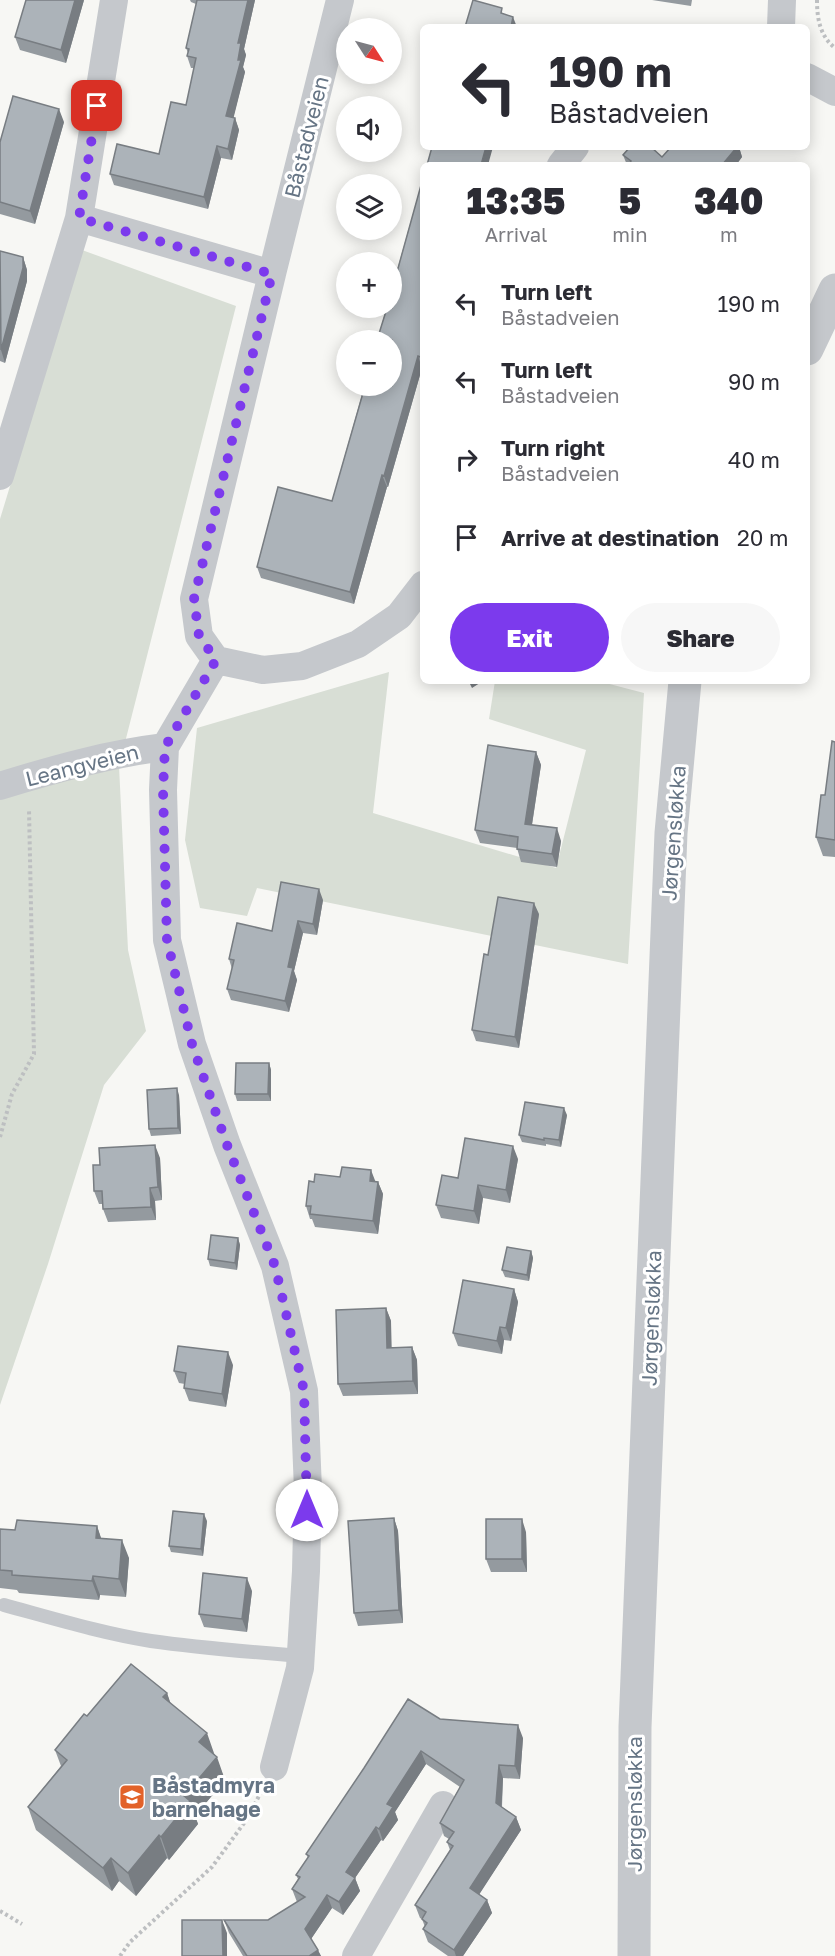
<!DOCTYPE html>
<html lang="en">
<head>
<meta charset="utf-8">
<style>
	:root { --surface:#fff; --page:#f7f7f7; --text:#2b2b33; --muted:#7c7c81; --accent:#7c3aed }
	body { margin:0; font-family:"Golos Text",sans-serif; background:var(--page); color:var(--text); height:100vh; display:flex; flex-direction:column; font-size:22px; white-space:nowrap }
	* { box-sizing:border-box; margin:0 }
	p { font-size:20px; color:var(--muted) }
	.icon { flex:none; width:33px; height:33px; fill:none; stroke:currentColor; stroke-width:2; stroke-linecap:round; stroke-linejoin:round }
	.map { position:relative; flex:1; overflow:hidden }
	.details { position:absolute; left:420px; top:162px; width:390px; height:522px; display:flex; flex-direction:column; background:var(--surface); border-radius:9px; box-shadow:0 3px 15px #0003 }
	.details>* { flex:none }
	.hud { position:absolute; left:420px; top:24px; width:390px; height:126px; border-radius:9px; box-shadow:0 3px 15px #0003; background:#fff; color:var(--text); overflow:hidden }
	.needle { width:39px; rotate:126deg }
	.fabs { position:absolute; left:336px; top:18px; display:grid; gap:12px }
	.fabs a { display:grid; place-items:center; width:66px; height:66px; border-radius:50%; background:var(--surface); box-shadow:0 3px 15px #0003; font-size:30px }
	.pin { position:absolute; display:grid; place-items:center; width:51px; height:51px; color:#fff; margin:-26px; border-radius:12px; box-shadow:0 3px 9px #0006 }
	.me { position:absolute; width:66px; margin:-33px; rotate:0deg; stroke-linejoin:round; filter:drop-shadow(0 0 4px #0008) }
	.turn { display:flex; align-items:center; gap:21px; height:126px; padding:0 30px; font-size:27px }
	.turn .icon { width:78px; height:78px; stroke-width:2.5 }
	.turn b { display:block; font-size:42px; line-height:51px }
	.eta { display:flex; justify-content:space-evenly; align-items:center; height:102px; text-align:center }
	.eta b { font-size:36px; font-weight:800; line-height:42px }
	.primary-button { display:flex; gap:12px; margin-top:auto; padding:12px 30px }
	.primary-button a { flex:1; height:69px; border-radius:36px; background:var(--accent); color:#fff; font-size:24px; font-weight:800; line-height:69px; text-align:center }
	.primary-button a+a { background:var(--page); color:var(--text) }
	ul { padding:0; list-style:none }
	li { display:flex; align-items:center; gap:18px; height:78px; padding:0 30px }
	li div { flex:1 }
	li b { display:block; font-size:22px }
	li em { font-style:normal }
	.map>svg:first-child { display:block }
	.green { fill:#d8ded5 }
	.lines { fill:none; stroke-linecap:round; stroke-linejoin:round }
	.path { stroke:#bdbfc1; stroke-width:4; stroke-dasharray:3 3; stroke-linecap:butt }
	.service { stroke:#c5c8cc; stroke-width:14 }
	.minor { stroke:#c5c8cc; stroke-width:28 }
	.tertiary { stroke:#c5c8cc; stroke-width:33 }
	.wall { fill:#949a9f }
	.shaded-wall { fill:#787d82 }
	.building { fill:#acb3b9; stroke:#787d82; stroke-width:1.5 }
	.route { stroke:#7c3aed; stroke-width:10; stroke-dasharray:0 18 }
	.labels { text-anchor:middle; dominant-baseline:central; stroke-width:6; stroke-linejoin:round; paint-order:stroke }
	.street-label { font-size:21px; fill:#667585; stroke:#fff }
	.poi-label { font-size:21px; font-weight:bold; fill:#667585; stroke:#fff; text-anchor:start }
</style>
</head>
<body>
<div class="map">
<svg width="835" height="1956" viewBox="0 0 835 1956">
	<rect width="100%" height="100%" fill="#f7f7f4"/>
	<path class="green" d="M82,250L236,306L119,766L128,950L146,1031L104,1085L48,1264L0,1405V519Z
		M389,672L373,813L556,868L586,750L489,719L495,681H598L644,693L628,964L257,888L247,916L200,908L185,840L197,728Z"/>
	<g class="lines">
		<path class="path" d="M817,0C817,19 820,36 835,48
			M0,1137L12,1094L34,1054L29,809
			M0,1911L22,1924
			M120,1956L130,1942L212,1867L247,1819L261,1792"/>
		<path class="service" d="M4,1605C52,1618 101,1633 151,1641C200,1648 251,1652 301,1656"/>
		<path class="minor" d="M781,27L782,0
			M807,77L835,92
			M561,165L575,147
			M79,218L114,0
			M272,274L340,0
			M0,476L79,218L272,274L194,599L199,636L216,660L165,747L163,790L167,940L192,1044L227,1145L275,1266L304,1391L308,1490L306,1571L300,1668L274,1767
			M216,660L263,670L302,666L358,644L399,616L423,585
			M0,786C54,769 108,754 165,747
			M356,1956L443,1805"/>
		<path class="tertiary" d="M807,349L835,290
			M634,1956L635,1727L671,833L685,681"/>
	</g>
	<path class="wall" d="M84,0L66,63L20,50L15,37Z
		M190,0H255L244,49L246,55L243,67L245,72L233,118H235L239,130L232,160L221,158L208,209L114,185L110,174L159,154L186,105L194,68H191L187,56L188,53L186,48L196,4L191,2Z
		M652,0H692L691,6Z
		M64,122L35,224L0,214V142Z
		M671,147H739L742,157L736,165H627L623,155L662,157Z
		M423,178V368H422L388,487H387L354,604L261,578L257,567L332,501Z
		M0,251L23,257L27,270V281L5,363L0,361Z
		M835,742V857L823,856L816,837L825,795Z
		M536,752L541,765L532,825L561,841L557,867L521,862L517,848L480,843L475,830Z
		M323,900L317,935L303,933L294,971L297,980L289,1012L231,1000L227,989L232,969L229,959L272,931Z
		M539,914L519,1048L476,1041L472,1030L488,955Z
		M269,1063L271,1070V1101H237L235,1094Z
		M179,1095L181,1134L151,1136L149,1129Z
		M567,1115L561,1147L546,1144V1146L522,1142L519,1135Z
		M160,1158L162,1200L155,1201L156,1220L108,1222L103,1209V1204H99L94,1191L100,1165Z
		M518,1159L510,1203L483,1198L479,1224L441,1218L436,1205L458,1178Z
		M314,1182H378L383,1194L378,1234L315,1227L312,1219H310L306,1206Z
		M238,1238L240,1245L237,1270L210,1266L208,1259Z
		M531,1251L533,1258L529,1281L505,1277L502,1270Z
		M514,1289L518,1302L511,1341L504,1340L502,1354L458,1346L453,1333Z
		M386,1308L391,1321V1347H412L417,1360L418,1394L343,1396L338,1384Z
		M233,1365L226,1407L189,1401L184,1388L185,1384L179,1383L174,1371Z
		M394,1518L398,1531L403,1623L358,1626L354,1613Z
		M207,1521L203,1556L171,1552L169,1546Z
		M97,1526L101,1538L129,1558L126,1597L100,1595L99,1600L19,1593L17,1590L0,1588V1529L15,1530Z
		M526,1532L527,1572H491L486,1559Z
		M252,1591L247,1632L204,1627L199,1614Z
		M167,1693L170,1703L215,1755L225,1780L195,1816L198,1824L169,1860L167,1858L136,1896L119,1881L112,1891L36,1830L28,1807L61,1766L55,1750L87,1716Z
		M440,1719L523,1738L520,1779L503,1778L502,1807L516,1817L521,1830L479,1894L487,1900L492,1913L463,1956H448L428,1942L423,1929L425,1927L422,1919L420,1918L415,1905L450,1850L447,1842L449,1839L444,1836L440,1823L460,1787L426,1764L395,1812L398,1820L383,1841L381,1840L355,1878L360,1891L343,1915L332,1908L311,1939L321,1956H243L229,1933L224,1920H268L297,1902L292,1889L298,1879L296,1875L308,1858L306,1854Z"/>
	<path class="shaded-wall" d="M75,0H84L66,63L61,50Z
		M248,0H255L244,49L246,55L243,67L245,72L231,128L226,116L238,60V43Z
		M513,17L517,27H511Z
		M59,109L64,122L35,224L30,211Z
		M235,118L239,130L232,160L228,149Z
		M217,146L221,158L208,209L204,197Z
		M486,147H493L488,165H481Z
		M737,147H739L742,157L736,165H722Z
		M23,257L27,270V281L5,363L1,350Z
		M418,356L422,368L388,487L384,476Z
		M382,475L387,487L354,604L350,592Z
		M470,681H483L472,688L469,682Z
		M536,752L541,765L530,837L525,824Z
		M557,828L561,841L557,867L552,854Z
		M319,889L323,900L317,935L313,924Z
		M534,903L539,914L519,1048L515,1037Z
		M298,921L303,933L294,971L297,980L289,1012L285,1001L288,967Z
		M269,1063L271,1070V1101L268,1094Z
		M177,1088L179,1095L181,1134L178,1128Z
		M564,1108L567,1115L561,1147L559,1140Z
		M155,1145L160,1158L162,1200L158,1187Z
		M513,1146L518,1159L510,1203L506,1190Z
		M371,1170L376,1183L370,1181Z
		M378,1182L383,1194L378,1234L373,1221Z
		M478,1185L483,1198L479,1224L474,1211Z
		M150,1188L155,1201L156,1220L151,1207Z
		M238,1238L240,1245L237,1270L235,1263Z
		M531,1251L533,1258L529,1281L527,1275Z
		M514,1289L518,1302L511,1341L506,1328Z
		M386,1308L391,1321L392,1360L387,1348Z
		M500,1327L504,1340L502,1354L497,1341Z
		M412,1347L417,1360L418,1394L413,1381Z
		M228,1352L233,1365L226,1407L222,1394Z
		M204,1514L207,1521L203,1556L201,1549Z
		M394,1518L398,1531L403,1623L399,1610Z
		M522,1519L526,1532L527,1572L522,1559Z
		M97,1526L103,1544L96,1538Z
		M122,1540L129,1558L126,1597L119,1579Z
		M93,1576L100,1595L99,1600L92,1581Z
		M247,1578L252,1591L247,1632L242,1619Z
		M167,1693L175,1716L163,1697Z
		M518,1725L523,1738L520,1779L515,1766Z
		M207,1733L215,1756L199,1742Z
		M421,1751L426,1764L395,1812L398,1820L383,1841L379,1829L387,1804Z
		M217,1757L225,1780L195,1816L198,1824L169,1860L161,1837L184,1796Z
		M499,1765L503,1778L501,1816L496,1803Z
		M516,1817L521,1830L475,1901L470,1888Z
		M376,1827L381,1840L355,1878L360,1891L343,1915L339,1902L346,1872Z
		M159,1835L167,1858L136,1896L128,1873Z
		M111,1858L119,1881L112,1891L103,1868Z
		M327,1895L332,1908L309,1942L305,1929Z
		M487,1900L492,1913L463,1956H456L454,1950Z
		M222,1920L227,1933V1956H223Z
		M318,1950L321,1956H309Z"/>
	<path class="building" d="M26,0H75L61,50L15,37Z
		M197,0H248L238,43H241L238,60H241L226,116L235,118L228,149L217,146L204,197L110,174L117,144L159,154L171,102L186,105L196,58L187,56L189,49L186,48Z
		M473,0L502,8L501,13L513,17L511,27H465Z
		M13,96L59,109L30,211L0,202V142Z
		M432,147H486L481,165H427Z
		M630,147H651L662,157L671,147H737L722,165H629L631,161L623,155Z
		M423,178V358L418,356L384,476L382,475L350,592L257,567L278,487L332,501L365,386H392V340H377L387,308H392V290Z
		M0,251L23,257V268L1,350Z
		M832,741L835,742V840L816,837L821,795H825Z
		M488,745L536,752L525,824L557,828L552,854L517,849L518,837L475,830Z
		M281,882L319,889L313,924L298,921L288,967L293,968L285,1001L227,989L234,960L229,959L237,923L272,931Z
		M498,897L534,903L515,1037L472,1030L484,954L488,955Z
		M236,1063H269L268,1094H235Z
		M177,1088L178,1128L149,1129L147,1090Z
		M525,1102L564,1108L559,1140L544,1138V1140L519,1135Z
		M465,1138L513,1146L506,1190L478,1185L474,1211L436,1205L442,1175L458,1178Z
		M155,1145L158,1187L150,1188L151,1207L103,1209L102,1191H94L93,1165H100L99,1148Z
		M342,1167L371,1170L370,1181L378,1182L373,1221L310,1214L311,1206H306L309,1181L314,1182L315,1174L340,1177Z
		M211,1235L238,1238L235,1263L208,1259Z
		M507,1247L531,1251L527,1275L502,1270Z
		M463,1280L514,1289L506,1328L500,1327L497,1341L453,1333Z
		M386,1308L387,1348L412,1347L413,1381L338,1384L336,1310Z
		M178,1346L228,1352L222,1394L184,1388L186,1373L174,1371Z
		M173,1511L204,1514L201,1549L169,1546Z
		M394,1518L399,1610L354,1613L348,1521Z
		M486,1519H522V1559H486Z
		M17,1520L97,1526L96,1538L122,1540L119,1579L93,1576L92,1581L12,1575V1571L0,1570V1529L15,1530Z
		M203,1573L247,1578L242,1619L199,1614Z
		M131,1664L167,1693L163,1697L207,1733L199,1742L217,1757L184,1796L190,1801L161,1837L159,1835L128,1873L111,1858L103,1868L28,1807L67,1760L55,1750L84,1714L87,1716Z
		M408,1699L440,1719L518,1725L515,1766L499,1765L496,1803L516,1817L470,1888L487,1900L454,1950L423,1929L427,1923L422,1919L426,1912L415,1905L453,1846L447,1842L454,1832L440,1823L464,1780L421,1751L387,1804L393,1807L379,1829L376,1827L346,1872L355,1878L339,1902L327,1895L305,1929L318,1950L309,1956H247L224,1920H268L305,1897L292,1889L300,1877L296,1875L309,1856L306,1854L364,1768Z
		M182,1920H222L223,1956H182Z"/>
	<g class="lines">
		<path class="route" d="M97,106L79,218L272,274L194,599L199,636L216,660L165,747L163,790L167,940L192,1044L227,1145L275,1266L304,1391L307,1510"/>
	</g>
	<defs>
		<symbol id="school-square" viewBox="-11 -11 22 22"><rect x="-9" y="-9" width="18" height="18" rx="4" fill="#e26229" stroke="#fff"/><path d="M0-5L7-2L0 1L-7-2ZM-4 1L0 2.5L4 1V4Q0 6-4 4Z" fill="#fff"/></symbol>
	</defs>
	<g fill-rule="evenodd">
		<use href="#school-square" x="117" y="1782" width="30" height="30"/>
	</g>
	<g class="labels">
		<g class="street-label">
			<text transform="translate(306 137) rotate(-76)">Båstadveien</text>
			<text transform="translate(82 765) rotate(-14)">Leangveien</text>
			<text transform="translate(673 833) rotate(-86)">Jørgensløkka</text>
			<text transform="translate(651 1318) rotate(-88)">Jørgensløkka</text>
			<text transform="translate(634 1804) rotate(-90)">Jørgensløkka</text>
		</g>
		<g class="poi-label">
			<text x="152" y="1785">Båstadmyra<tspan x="152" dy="24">barnehage</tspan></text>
		</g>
	</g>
</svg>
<div class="fabs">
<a><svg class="needle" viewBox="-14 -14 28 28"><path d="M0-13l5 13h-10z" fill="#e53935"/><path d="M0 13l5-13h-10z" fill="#7c7c81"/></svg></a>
<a><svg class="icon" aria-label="sound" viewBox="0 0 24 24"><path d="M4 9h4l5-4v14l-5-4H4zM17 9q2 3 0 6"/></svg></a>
<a><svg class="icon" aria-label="layers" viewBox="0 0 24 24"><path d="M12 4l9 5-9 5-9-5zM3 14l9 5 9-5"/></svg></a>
<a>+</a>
<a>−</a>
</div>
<div class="pin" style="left:97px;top:106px;background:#d93025"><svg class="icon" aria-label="arrive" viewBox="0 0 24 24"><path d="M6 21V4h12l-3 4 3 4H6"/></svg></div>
<svg class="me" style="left:307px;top:1510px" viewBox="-20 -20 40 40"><circle r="19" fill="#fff"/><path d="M0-13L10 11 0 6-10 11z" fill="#7c3aed"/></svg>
<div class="hud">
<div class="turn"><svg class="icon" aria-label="left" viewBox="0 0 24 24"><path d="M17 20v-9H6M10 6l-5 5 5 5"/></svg><div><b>190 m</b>Båstadveien</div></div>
</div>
<section class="details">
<div class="eta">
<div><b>13:35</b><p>Arrival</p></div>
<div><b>5</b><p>min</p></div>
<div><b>340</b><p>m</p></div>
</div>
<ul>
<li><svg class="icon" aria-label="left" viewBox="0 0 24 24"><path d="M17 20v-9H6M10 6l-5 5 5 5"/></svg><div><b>Turn left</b><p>Båstadveien</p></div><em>190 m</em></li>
<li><svg class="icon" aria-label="left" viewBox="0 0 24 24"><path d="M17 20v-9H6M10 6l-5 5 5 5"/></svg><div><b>Turn left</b><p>Båstadveien</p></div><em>90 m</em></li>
<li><svg class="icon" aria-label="right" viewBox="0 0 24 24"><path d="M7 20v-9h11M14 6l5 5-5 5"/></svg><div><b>Turn right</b><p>Båstadveien</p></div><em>40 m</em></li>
<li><svg class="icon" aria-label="arrive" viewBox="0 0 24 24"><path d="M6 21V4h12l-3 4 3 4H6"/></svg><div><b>Arrive at destination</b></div><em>20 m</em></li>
</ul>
<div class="primary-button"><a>Exit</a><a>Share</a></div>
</section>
</div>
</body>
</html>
